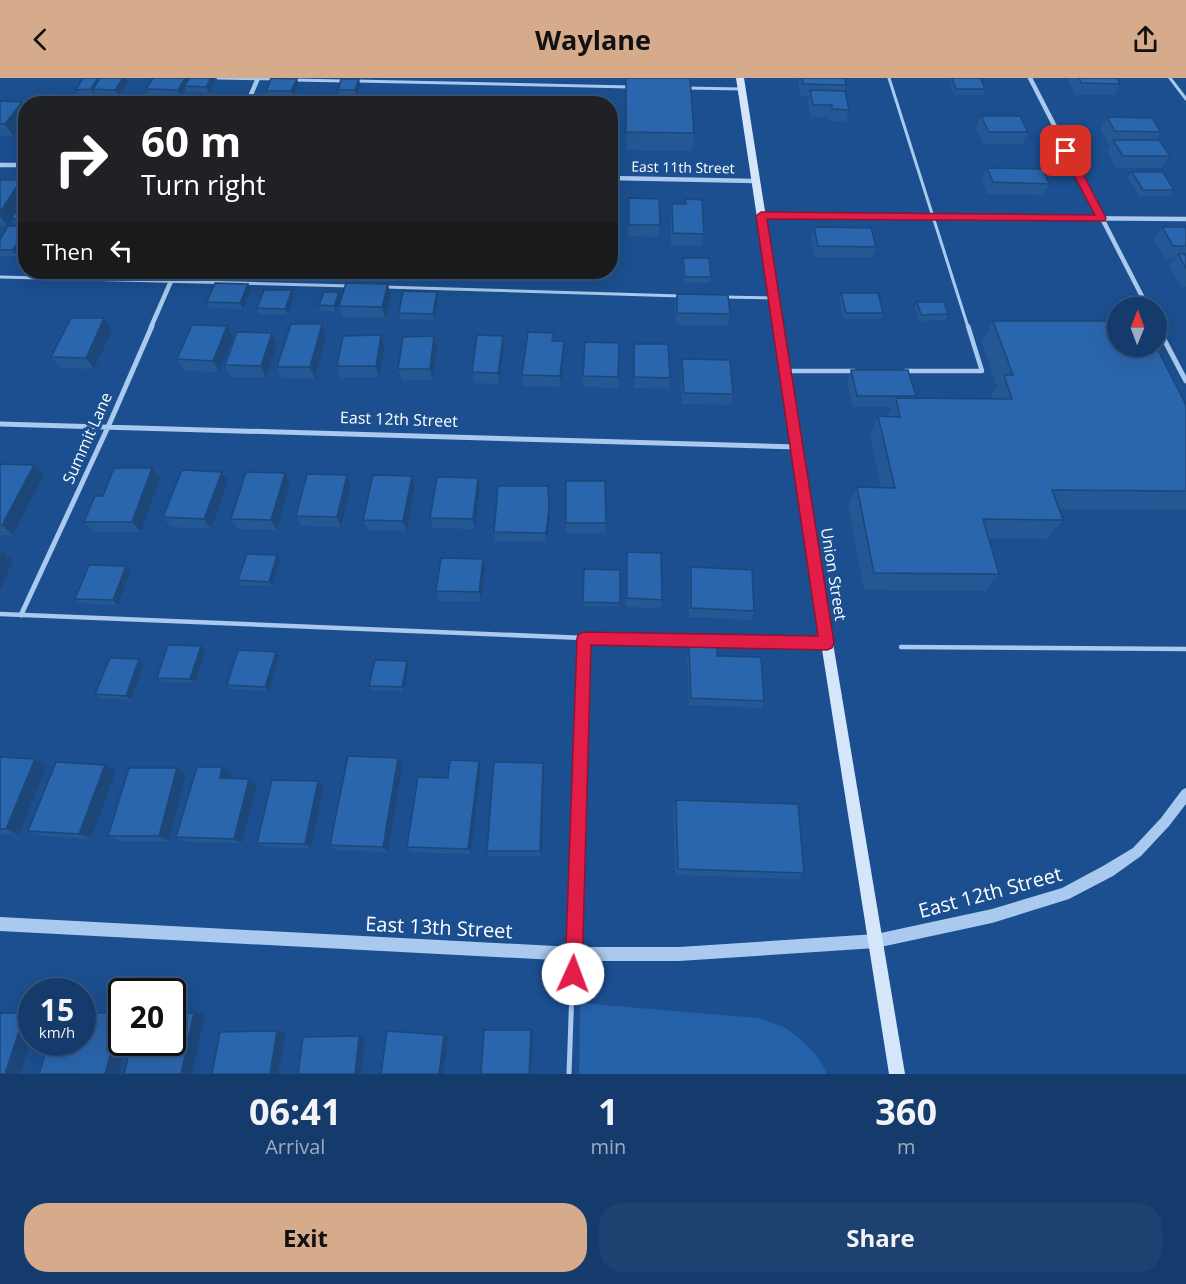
<!DOCTYPE html>
<html lang="en">
<head>
<meta charset="utf-8">
<style>
	:root { --surface:#143b6b; --page:#1d4271; --text:#f1f3f6; --muted:#9dadc1; --line:#33557e; --accent:#d6ab8b }
	body { margin:0; font-family:"Open Sans",sans-serif; background:var(--page); color:var(--text); height:100vh; display:flex; flex-direction:column; font-size:22px; white-space:nowrap }
	* { box-sizing:border-box; margin:0 }
	p { font-size:20px; color:var(--muted) }
	.icon { flex:none; width:33px; height:33px; fill:none; stroke:currentColor; stroke-width:2; stroke-linecap:round; stroke-linejoin:round }
	.map { position:relative; height:996px; overflow:hidden }
	.details { display:flex; flex-direction:column; background:var(--surface); flex:1 }
	.details>* { flex:none }
	.banner { position:absolute; left:18px; top:18px; width:600px; height:183px; border-radius:24px; box-shadow:0 6px 24px #0002,0 0 0 2px var(--line); background:#202124; color:#fff; overflow:hidden }
	.needle { width:39px; rotate:1deg }
	.controls { position:absolute; left:1107px; top:219px; display:grid; gap:12px }
	.controls a { display:grid; place-items:center; width:60px; height:60px; border-radius:50%; background:var(--surface); box-shadow:0 6px 24px #0002,0 0 0 2px var(--line); font-size:30px }
	.speed { position:absolute; left:18px; top:900px; display:flex; gap:12px; font-size:30px; font-weight:700; text-align:center }
	.speed>* { display:grid; place-content:center; width:78px; height:78px; border-radius:50%; background:var(--surface); box-shadow:0 6px 24px #0002,0 0 0 2px var(--line); line-height:1 }
	.speed small { font-size:15px; font-weight:400 }
	.speed .limit { border:3px solid #111; border-radius:9px; background:#fff; color:#111 }
	.pin { position:absolute; display:grid; place-items:center; width:51px; height:51px; color:#fff; margin:-26px; border-radius:12px; box-shadow:0 3px 9px #0006 }
	.me { position:absolute; width:66px; margin:-33px; rotate:2deg; stroke-linejoin:round; filter:drop-shadow(0 0 4px #0008) }
	.turn { display:flex; align-items:center; gap:21px; height:126px; padding:0 24px; font-size:27px }
	.turn .icon { width:78px; height:78px; stroke-width:2.5 }
	.turn b { display:block; font-size:42px; line-height:51px }
	.then { display:flex; align-items:center; height:57px; padding:0 24px; background:#0003; gap:12px; font-size:22px }
	.eta { display:flex; justify-content:space-evenly; align-items:center; height:102px; text-align:center }
	.eta b { font-size:36px; font-weight:700; line-height:42px }
	.action { display:flex; gap:12px; margin-top:auto; padding:12px 24px }
	.action a { flex:1; height:69px; border-radius:24px; background:var(--accent); color:#111; font-size:24px; font-weight:700; line-height:69px; text-align:center }
	.action a+a { background:var(--page); color:var(--text) }
	header { display:flex; justify-content:space-between; align-items:center; height:78px; padding:0 24px; background:var(--accent); color:#111; font-size:27px; font-weight:700 }
	.map>svg:first-child { display:block }
	.green { fill:#2461a8 }
	.lines { fill:none; stroke-linecap:round; stroke-linejoin:round }
	.service-far2 { stroke:#a9c9ee; stroke-width:3 }
	.service-far1 { stroke:#a9c9ee; stroke-width:4.5 }
	.service { stroke:#a9c9ee; stroke-width:5 }
	.minor-far1 { stroke:#a9c9ee; stroke-width:4.5 }
	.minor { stroke:#a9c9ee; stroke-width:5 }
	.tertiary { fill:#a9c9ee; fill-rule:evenodd }
	.secondary { fill:#d6e6fa; fill-rule:evenodd }
	.wall { fill:#245895 }
	.shaded-wall { fill:#1d4779 }
	.building { fill:#2a66ad; stroke:#1d4779; stroke-width:1.5 }
	.route { fill:#e11d48; stroke:#92132f; stroke-width:1.5 }
	.labels { text-anchor:middle; dominant-baseline:central; stroke-width:6; stroke-linejoin:round; paint-order:stroke }
	.far-street-label { font-size:14px; fill:#fff; stroke:#1b4f8f }
	.street-label { font-size:16px; fill:#fff; stroke:#1b4f8f }
	.near-street-label { font-size:20px; fill:#fff; stroke:#1b4f8f }
</style>
</head>
<body>
<header><svg class="icon" aria-label="back" viewBox="0 0 24 24"><path d="M15 5l-7 7 7 7"/></svg>Waylane<svg class="icon" aria-label="share" viewBox="0 0 24 24"><path d="M12 15V3M7 8l5-5 5 5M5 13v7h14v-7"/></svg></header>
<div class="map">
<svg width="1186" height="996" viewBox="0 0 1186 996">
	<rect width="100%" height="100%" fill="#1b4f8f"/>
	<path class="green" d="M580,925L758,940C766,943 774,945 781,948C795,954 824,981 826,996H579Z"/>
	<g class="lines">
		<path class="service-far2" d="M218,0L276,1
			M889,0L968,249
			M1170,0L1186,21
			M293,2L345,3
			M356,3L630,9
			M686,10L741,11
			M0,199L351,208
			M384,209L681,218
			M722,219L774,220"/>
		<path class="service-far1" d="M786,293H854
			M905,293H982L968,248
			M0,536L584,560L827,565
			M901,569L1186,571
			M584,574V560"/>
		<path class="service" d="M569,996L584,572"/>
		<path class="minor-far1" d="M1030,0L1148,230
			M247,26L258,0
			M0,87H26
			M610,100L755,103
			M761,138L1186,141
			M1156,247L1157,249
			M151,249L175,194"/>
		<path class="minor" d="M1157,248L1186,303
			M0,346L797,369
			M21,537L108,349L152,248"/>
		<path class="tertiary" d="M1186,710V726L1169,748L1141,778L1113,798L1069,821L992,845L876,870L679,883H574L0,853V839L574,869H679L876,856L992,831L1062,810L1103,788L1133,770L1161,740L1182,712Z"/>
		<path class="secondary" d="M736,0H744L833,565L905,996H889L821,565Z"/>
	</g>
	<path class="wall" d="M83,0H99V1L100,0H126L128,3L118,18H121L125,26H88L93,17L80,18L76,12Z
		M153,0H188L189,1L215,4L209,15L187,14L185,10L181,18L149,17L146,11Z
		M626,0L694,55L692,73L626,72Z
		M798,0H845L846,7L845,13L849,32L846,44L829,43V39H811L808,24L809,18H800Z
		M949,0H981L985,11L982,17H954L949,2Z
		M1069,0H1117L1120,6L1114,17H1075L1068,2Z
		M359,1L360,7L357,18H339L338,12Z
		M299,7L293,19H268L266,13Z
		M0,23L26,29V51L22,45L13,58H0Z
		M981,38L1028,54L1023,66H983L976,50Z
		M1107,39L1161,54L1156,62L1170,78L1162,90H1116L1107,74L1111,65H1108L1101,51Z
		M987,90L1049,106L1043,117L987,116L982,102Z
		M1132,94L1174,112L1170,118H1139L1128,100Z
		M0,102H21L26,109V180H18L17,178H0V162L16,148L12,141L7,148H0Z
		M610,120H617L616,157H610Z
		M629,120L660,147L659,159L628,158Z
		M685,121L704,156L702,168L671,167V138L672,126H685Z
		M814,149L876,169L872,180L814,179L811,160Z
		M1162,149H1186V209H1181L1169,187L1175,180H1165L1154,161Z
		M683,180L711,199L710,205H684L682,186Z
		M476,194H501L500,199L476,198Z
		M251,212L243,231L210,230L207,224Z
		M437,214L438,220L434,242L400,241L399,235Z
		M841,215L883,235L881,241H844L839,221Z
		M677,216L730,236L728,248L676,247L675,228Z
		M294,218L288,237L259,236L257,230Z
		M391,218L385,240L343,239L339,228Z
		M341,220L336,234L321,233L319,227Z
		M917,224L948,236L945,242L919,243L915,230Z
		M993,243L1186,327V432L1059,431L1063,442L1047,461L988,460L999,496L985,513L864,512L848,428L857,409H881L870,358L878,338L887,339L892,329H853L847,304L851,292L916,318L915,320L993,321L991,317L997,308L982,264Z
		M112,252L94,291L60,290L51,279Z
		M272,255L277,267L266,300L231,299L225,287Z
		M553,255L554,263H564V275L561,309L523,308L522,297Z
		M381,257L385,269L379,299L341,300L337,288Z
		M326,258L315,301L282,300L277,289Z
		M434,258L437,269L433,302H402L398,291Z
		M503,258L504,269L499,306L474,305L472,294Z
		M233,260L219,294L184,293L177,281Z
		M619,265L618,310L583,309V298Z
		M634,266L670,300L669,311L634,310Z
		M682,281L733,316L731,327L682,326L681,292Z
		M0,386L34,387L44,397L13,457H0Z
		M152,390L160,401L141,454H94L84,444L103,418Z
		M347,397L351,408L341,449L301,448L296,438Z
		M412,398L415,409L407,453L367,452L363,442Z
		M228,404L211,451L171,449L163,439Z
		M290,405L277,452L238,451L231,441Z
		M480,410L475,451L433,450L430,440Z
		M550,440L547,464H495L494,454Z
		M566,445H606L605,455H566Z
		M627,474L662,522L660,530L626,529Z
		M277,477L280,482L272,508L241,507L238,502Z
		M126,488L131,493L118,527L80,525L75,521Z
		M691,489L754,533L751,542L689,539V498Z
		M485,490L481,523H439L436,513Z
		M620,492V529L583,528V524Z
		M201,568L205,573L195,605L162,604L157,600Z
		M689,568L717,578L764,623L761,630L689,627L687,576Z
		M276,574L279,578L269,613L231,611L227,607Z
		M139,581L144,586L131,622L101,620L95,616Z
		M407,583L409,588L404,613L372,612L369,608Z
		M0,679L47,687L19,757L0,756Z
		M403,686L388,774L336,772L330,767Z
		M105,687L116,693L91,761L41,758L28,753Z
		M222,689L231,695L229,700L257,707L242,765L186,764L176,759Z
		M481,689L471,776L412,774L407,769L448,700Z
		M177,690L186,697L169,763H120L108,758Z
		M544,691L542,778H490L487,773Z
		M324,709L311,771L265,769L257,765Z
		M676,722L804,795L797,801L675,797L673,730Z"/>
	<path class="shaded-wall" d="M98,0L101,5L93,11L95,16L94,17L91,11Z
		M123,0H126L128,3L118,18L115,12Z
		M185,0H188L190,3L184,8L185,10L181,18L178,12Z
		M211,0H213L215,4L209,15L206,9Z
		M297,1L299,7L293,19L291,13Z
		M359,1L360,7L357,18L355,12Z
		M73,18L77,26H68Z
		M121,18L125,26H117Z
		M22,24L26,29V40L13,58L5,46Z
		M21,102L26,109V119L7,148L0,138V134Z
		M26,150V164L14,174L13,172Z
		M248,206L251,212L243,231L240,225Z
		M388,206L391,218L385,240L382,229Z
		M292,212L294,218L288,237L285,231Z
		M339,214L341,220L336,234L334,228Z
		M437,214L438,220L434,242L433,236Z
		M104,240L112,252L94,291L86,280Z
		M322,246L326,258L315,301L310,289Z
		M227,248L233,260L219,294L213,283Z
		M272,255L277,267L266,300L261,288Z
		M381,257L385,269L379,299L376,288Z
		M434,258L437,269L433,302L430,291Z
		M503,258L504,269L499,306L498,295Z
		M564,263V275L561,309L560,298Z
		M34,387L44,397L13,457L2,447Z
		M152,390L160,401L141,454L132,444Z
		M222,394L228,404L211,451L204,441Z
		M285,395L290,405L277,452L271,442Z
		M347,397L351,408L341,449L337,439Z
		M412,398L415,409L407,453L403,443Z
		M478,400L480,410L475,451L473,441Z
		M549,419L550,440L547,464L546,455Z
		M2,473L13,483L0,512V478Z
		M277,477L280,482L272,508L269,504Z
		M483,481L485,490L481,523L479,514Z
		M126,488L131,493L118,527L113,522Z
		M201,568L205,573L195,605L190,601Z
		M276,574L279,578L269,613L265,609Z
		M139,581L144,586L131,622L126,618Z
		M407,583L409,588L404,613L402,609Z
		M398,680L403,686L388,774L383,769Z
		M35,681L47,687L19,757L6,751Z
		M479,683L481,689L471,776L468,771Z
		M543,685L544,691L542,778L540,773Z
		M105,687L116,693L91,761L79,756Z
		M222,689L231,695L228,706L220,700Z
		M177,690L186,697L169,763L159,758Z
		M249,701L257,707L242,765L234,761Z
		M318,703L324,709L311,771L305,766Z
		M25,935H32V961L20,996H5Z
		M194,935L205,936L192,996H181Z
		M122,936V964H126L118,996H105Z
		M531,952L533,953L531,996H529Z
		M277,953L286,954L278,996H270Z
		M444,957H448L443,996H439Z
		M359,958H365L361,996H355Z"/>
	<path class="building" d="M83,0H98L91,11L76,12Z
		M100,0H123L115,12L93,11Z
		M153,0H185L178,12L146,11Z
		M190,0H211L206,9L184,8Z
		M271,0L297,1L291,13H266Z
		M626,0H690L694,55L626,54Z
		M802,0H845L846,7L803,6Z
		M952,0H981L985,11H956Z
		M1079,0H1117L1120,6L1081,5Z
		M341,1H359L355,12H338Z
		M810,12L845,13L849,32L832,31V27H813Z
		M41,17L73,18L68,26H36Z
		M93,17L121,18L117,26H88Z
		M412,18H437L435,26H410Z
		M518,18V26H489L490,19Z
		M309,19L343,20L341,26H307Z
		M267,20L296,21L294,26H264Z
		M130,22H157L155,26H127Z
		M0,23L22,24L5,46H0Z
		M357,23H384V26H356Z
		M180,24L209,25V26H179Z
		M981,38H1020L1028,54H989Z
		M1107,39L1152,40L1161,54L1115,53Z
		M1113,62H1159L1170,78H1123Z
		M987,90L1043,91L1049,106L993,104Z
		M1132,94H1163L1174,112H1143Z
		M0,102H21L0,134Z
		M26,119V141H11Z
		M610,120H617L616,145H610Z
		M629,120L659,121L660,147H629Z
		M685,121L702,122L704,156L673,155L672,126H686Z
		M8,148H26V150L13,172H0V162Z
		M814,149L871,150L876,169L818,168Z
		M1162,149H1186V168H1173Z
		M26,154V174H14Z
		M1178,176H1186V190Z
		M683,180H709L711,199H685Z
		M215,205L248,206L240,225L207,224Z
		M346,205L388,206L382,229L339,228Z
		M264,212H292L285,231L257,230Z
		M403,213L437,214L433,236L399,235Z
		M324,214H339L334,228L319,227Z
		M841,215H878L883,235H846Z
		M677,216L728,217L730,236L677,235Z
		M917,224H944L948,236L921,237Z
		M71,240H104L86,280L51,279Z
		M993,243H1118V268H1156L1186,327V413L1052,412L1063,442L983,441L999,496L874,495L857,409L895,410L878,338L900,339L896,320L1012,321L1004,297H1013Z
		M291,246H322L310,289H277Z
		M192,247L227,248L213,283L177,281Z
		M237,254L272,255L261,288L225,287Z
		M528,254L553,255L552,263H564L560,298L522,297Z
		M381,257L376,288H337L343,258Z
		M477,257L503,258L498,295L472,294Z
		M434,258L430,291H398L403,259Z
		M585,264L619,265L618,299L583,298Z
		M634,266H668L670,300L634,299Z
		M682,281L730,282L733,316L684,315Z
		M851,292H908L916,318H857Z
		M0,386L34,387L2,447H0Z
		M114,390H152L132,444H84L95,418H103Z
		M182,392L222,394L204,441L163,439Z
		M246,394L285,395L271,442L231,441Z
		M307,396L347,397L337,439L296,438Z
		M373,397L412,398L403,443L363,442Z
		M437,399L478,400L473,441L430,440Z
		M566,403H605L606,445H566Z
		M498,408H548L549,430L546,455L494,454Z
		M627,474L661,475L662,522L627,520Z
		M247,476L277,477L269,504L238,502Z
		M441,480L483,481L479,514L436,513Z
		M89,487L126,488L113,522L75,521Z
		M691,489L752,492L754,533L691,530Z
		M584,491L620,492V525L583,524Z
		M168,567L201,568L190,601L157,600Z
		M689,568L717,569V578L761,579L764,623L691,620Z
		M238,572L276,574L265,609L227,607Z
		M110,580L139,581L126,618L95,616Z
		M375,582L407,583L402,609L369,608Z
		M348,678L398,680L383,769L330,767Z
		M0,679L35,681L6,751H0Z
		M450,682L479,683L468,771L407,769L418,699L448,700Z
		M56,684L105,687L79,756L28,753Z
		M494,684L543,685L540,773H487Z
		M197,689H222L220,700L249,701L234,761L176,759Z
		M129,690H177L159,758H108Z
		M272,702L318,703L305,766L257,765Z
		M676,722L798,726L804,795L678,791Z
		M0,935H25L5,996H0Z
		M82,935H122L105,996H39L49,964H82Z
		M172,935H194L181,996H124L132,964H172Z
		M484,952H531L529,996H481Z
		M277,953L270,996H212L220,954Z
		M387,953L444,957L439,996H381Z
		M359,958L355,996H298L303,959Z"/>
	<path class="route" d="M1066,70L1071,73L1106,140L1105,143L767,141L834,565L832,570L827,572L591,567L582,896L580,902L573,905L567,902L565,896L577,560L579,556L584,554L818,558L756,138L761,134L1095,137L1061,73Z"/>
	<g class="labels">
		<g class="far-street-label">
			<text transform="translate(683 89) rotate(1)">East 11th Street</text>
		</g>
		<g class="street-label">
			<text transform="translate(399 341) rotate(2)">East 12th Street</text>
			<text transform="translate(87 360) rotate(-66)">Summit Lane</text>
			<text transform="translate(834 496) rotate(81)">Union Street</text>
		</g>
		<g class="near-street-label">
			<text transform="translate(990 814) rotate(-15)">East 12th Street</text>
			<text transform="translate(439 849) rotate(3)">East 13th Street</text>
		</g>
	</g>
</svg>
<div class="controls">
<a><svg class="needle" viewBox="-14 -14 28 28"><path d="M0-13l5 13h-10z" fill="#e53935"/><path d="M0 13l5-13h-10z" fill="#9dadc1"/></svg></a>
</div>
<div class="speed"><div>15<small>km/h</small></div><div class="limit">20</div></div>
<div class="pin" style="left:1066px;top:73px;background:#d93025"><svg class="icon" aria-label="arrive" viewBox="0 0 24 24"><path d="M6 21V4h12l-3 4 3 4H6"/></svg></div>
<svg class="me" style="left:573px;top:896px" viewBox="-20 -20 40 40"><circle r="19" fill="#fff"/><path d="M0-13L10 11 0 6-10 11z" fill="#e11d48"/></svg>
<div class="banner">
<div class="turn"><svg class="icon" aria-label="right" viewBox="0 0 24 24"><path d="M7 20v-9h11M14 6l5 5-5 5"/></svg><div><b>60 m</b>Turn right</div></div>
<div class="then">Then<svg class="icon" aria-label="left" viewBox="0 0 24 24"><path d="M17 20v-9H6M10 6l-5 5 5 5"/></svg></div>
</div>
</div>
<section class="details">
<div class="eta">
<div><b>06:41</b><p>Arrival</p></div>
<div><b>1</b><p>min</p></div>
<div><b>360</b><p>m</p></div>
</div>
<div class="action"><a>Exit</a><a>Share</a></div>
</section>
</body>
</html>
